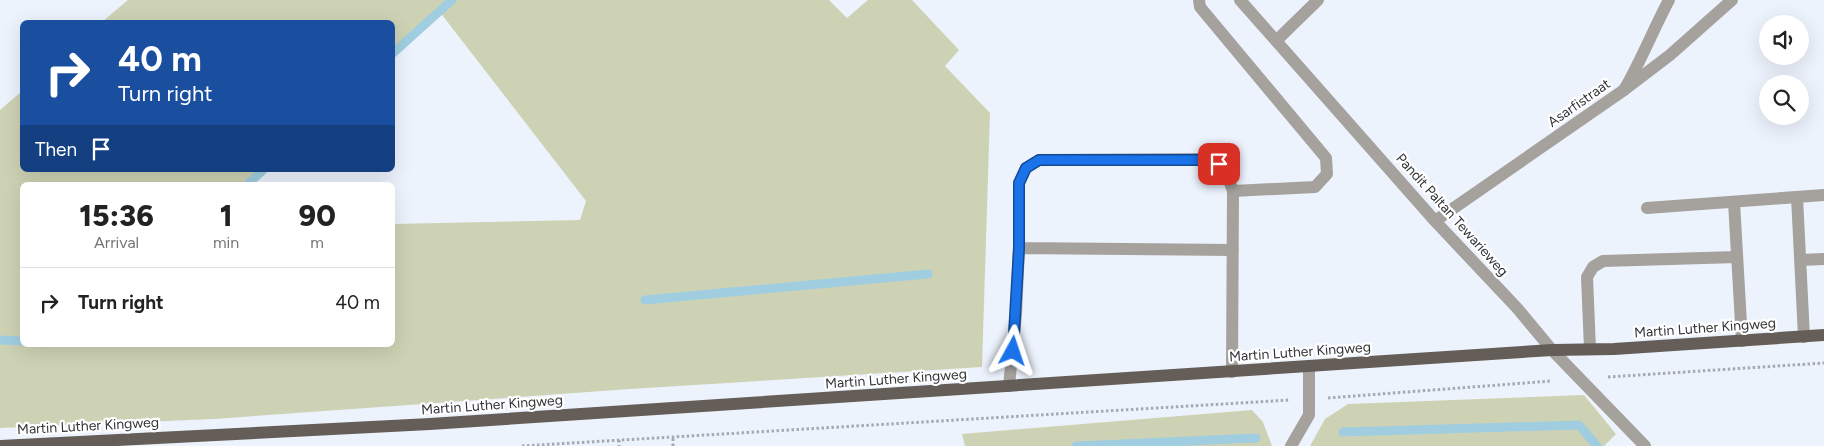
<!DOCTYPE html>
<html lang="en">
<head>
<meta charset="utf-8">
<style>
	:root { --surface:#fff; --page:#f6f6f6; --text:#222; --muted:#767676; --line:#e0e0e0 }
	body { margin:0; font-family:Figtree,sans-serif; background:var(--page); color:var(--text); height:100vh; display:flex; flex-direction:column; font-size:19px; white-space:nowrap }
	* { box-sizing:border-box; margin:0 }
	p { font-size:16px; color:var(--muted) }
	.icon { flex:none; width:28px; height:28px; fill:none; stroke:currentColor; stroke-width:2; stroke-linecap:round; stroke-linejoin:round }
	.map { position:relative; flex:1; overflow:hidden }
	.details { position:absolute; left:20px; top:182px; width:375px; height:165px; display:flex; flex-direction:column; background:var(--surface); border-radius:8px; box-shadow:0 5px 20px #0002 }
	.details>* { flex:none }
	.hud { position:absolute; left:20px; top:20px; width:375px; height:152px; border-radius:8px; box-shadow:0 5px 20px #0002; background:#1a4fa0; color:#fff; overflow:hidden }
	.fabs { position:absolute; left:1759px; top:15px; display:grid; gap:10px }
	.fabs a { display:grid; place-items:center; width:50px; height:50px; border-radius:50%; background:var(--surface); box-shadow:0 5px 20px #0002; font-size:25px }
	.pin { position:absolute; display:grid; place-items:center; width:42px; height:42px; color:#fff; margin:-21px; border-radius:10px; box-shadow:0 2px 8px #0006 }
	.me { position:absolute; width:55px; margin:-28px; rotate:5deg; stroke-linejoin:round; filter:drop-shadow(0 0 4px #0008) }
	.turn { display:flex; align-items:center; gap:18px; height:105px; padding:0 15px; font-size:22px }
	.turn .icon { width:65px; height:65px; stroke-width:2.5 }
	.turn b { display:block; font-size:35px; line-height:42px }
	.then { display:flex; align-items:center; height:48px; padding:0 15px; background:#0003; gap:10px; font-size:19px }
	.eta { display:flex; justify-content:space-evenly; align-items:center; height:85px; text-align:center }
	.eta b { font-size:30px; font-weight:800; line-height:35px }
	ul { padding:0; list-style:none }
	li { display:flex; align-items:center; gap:15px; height:70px; padding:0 15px; border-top:1px solid var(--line) }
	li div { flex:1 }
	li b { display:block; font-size:19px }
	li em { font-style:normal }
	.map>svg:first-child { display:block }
	.green { fill:#ced2b4 }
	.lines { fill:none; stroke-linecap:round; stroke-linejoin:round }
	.stream { stroke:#a0cee0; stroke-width:9 }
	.path { stroke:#a5aab1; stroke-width:3; stroke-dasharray:2.5 2.5; stroke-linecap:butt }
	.lane { stroke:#a5a19d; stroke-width:12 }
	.street { stroke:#a5a19d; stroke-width:12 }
	.primary { stroke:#655e58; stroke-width:12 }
	.route-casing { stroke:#114b97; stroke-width:12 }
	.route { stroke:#1a73e8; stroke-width:9 }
	.labels { text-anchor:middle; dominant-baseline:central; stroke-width:4.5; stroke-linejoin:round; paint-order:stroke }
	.street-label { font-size:14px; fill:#323438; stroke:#fff }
</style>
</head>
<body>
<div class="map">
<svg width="1824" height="446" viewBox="0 0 1824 446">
	<rect width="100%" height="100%" fill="#edf3fd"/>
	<path class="green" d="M128,0H829L847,18L868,0H912L959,50L945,66L990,113L982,367L630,389L214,419L0,428V110L22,91V170H263L247,185H22V345H392L393,224L580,220L586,201L439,11L393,54L392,22H102Z
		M1584,395L1616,434L1604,446H1310L1325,419L1348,404Z
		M1252,410L1263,422L1272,446H965L962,434Z"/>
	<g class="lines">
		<path class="stream" d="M392,54L452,0
			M247,185L263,170
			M645,300L928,274
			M0,340L22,341
			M1343,432L1579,425L1597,446
			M1076,446L1256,438"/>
		<path class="path" d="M1608,377L1824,363
			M1328,398L1551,381
			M619,440V446
			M522,446L1290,400
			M673,446V438"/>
		<path class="lane" d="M1199,0L1200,7L1326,158L1327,174L1315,187L1233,191
			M1624,90C1641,61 1653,30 1669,0
			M1797,197L1804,337
			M1734,202L1742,341
			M1647,208L1824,195
			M1019,248L1233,250
			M1800,260L1824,259
			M1590,349L1587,277L1593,267L1603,261L1737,257
			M1009,386L1016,315L1019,248V183L1026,168L1039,160L1207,159C1226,166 1226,173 1233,191L1232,372"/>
		<path class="street" d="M1240,0L1435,221L1517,308L1552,350L1645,446
			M1277,40L1318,0
			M1435,221L1624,90L1670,55L1732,0
			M1291,446L1309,415V367"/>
		<path class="primary" d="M0,446L430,424L1552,350L1614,349L1824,335"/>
	</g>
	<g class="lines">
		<defs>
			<path id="route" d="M1013,351L1019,248V183L1026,168L1039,160H1207L1219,164"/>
		</defs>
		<use href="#route" class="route-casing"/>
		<use href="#route" class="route"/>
	</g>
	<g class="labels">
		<g class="street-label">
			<text transform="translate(1579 103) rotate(-35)">Asarfistraat</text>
			<text transform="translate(1452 215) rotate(48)">Pandit Paltan Tewarieweg</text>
			<text transform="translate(1705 328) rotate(-4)">Martin Luther Kingweg</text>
			<text transform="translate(1300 352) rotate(-4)">Martin Luther Kingweg</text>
			<text transform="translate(896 379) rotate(-4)">Martin Luther Kingweg</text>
			<text transform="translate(492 405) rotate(-4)">Martin Luther Kingweg</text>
			<text transform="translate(88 426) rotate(-3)">Martin Luther Kingweg</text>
		</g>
	</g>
</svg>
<div class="fabs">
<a><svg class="icon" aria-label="sound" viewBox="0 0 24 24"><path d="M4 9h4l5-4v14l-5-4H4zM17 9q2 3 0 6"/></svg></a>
<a><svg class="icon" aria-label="search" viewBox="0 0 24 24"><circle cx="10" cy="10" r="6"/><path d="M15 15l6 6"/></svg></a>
</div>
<div class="pin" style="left:1219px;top:164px;background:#d93025"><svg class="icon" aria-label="arrive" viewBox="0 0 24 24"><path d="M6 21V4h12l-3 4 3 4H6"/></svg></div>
<svg class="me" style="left:1013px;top:351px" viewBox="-20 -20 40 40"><path d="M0-17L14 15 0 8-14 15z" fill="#1a73e8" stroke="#fff" stroke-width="4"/></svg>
<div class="hud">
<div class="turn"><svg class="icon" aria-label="right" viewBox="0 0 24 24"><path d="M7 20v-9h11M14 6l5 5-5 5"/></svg><div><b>40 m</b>Turn right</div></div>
<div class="then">Then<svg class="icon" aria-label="arrive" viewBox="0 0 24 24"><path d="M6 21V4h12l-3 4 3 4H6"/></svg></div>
</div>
<section class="details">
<div class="eta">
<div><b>15:36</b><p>Arrival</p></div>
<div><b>1</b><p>min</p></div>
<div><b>90</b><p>m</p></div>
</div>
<ul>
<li><svg class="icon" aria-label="right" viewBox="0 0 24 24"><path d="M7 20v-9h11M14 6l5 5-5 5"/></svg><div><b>Turn right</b></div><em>40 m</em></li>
</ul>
</section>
</div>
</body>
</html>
